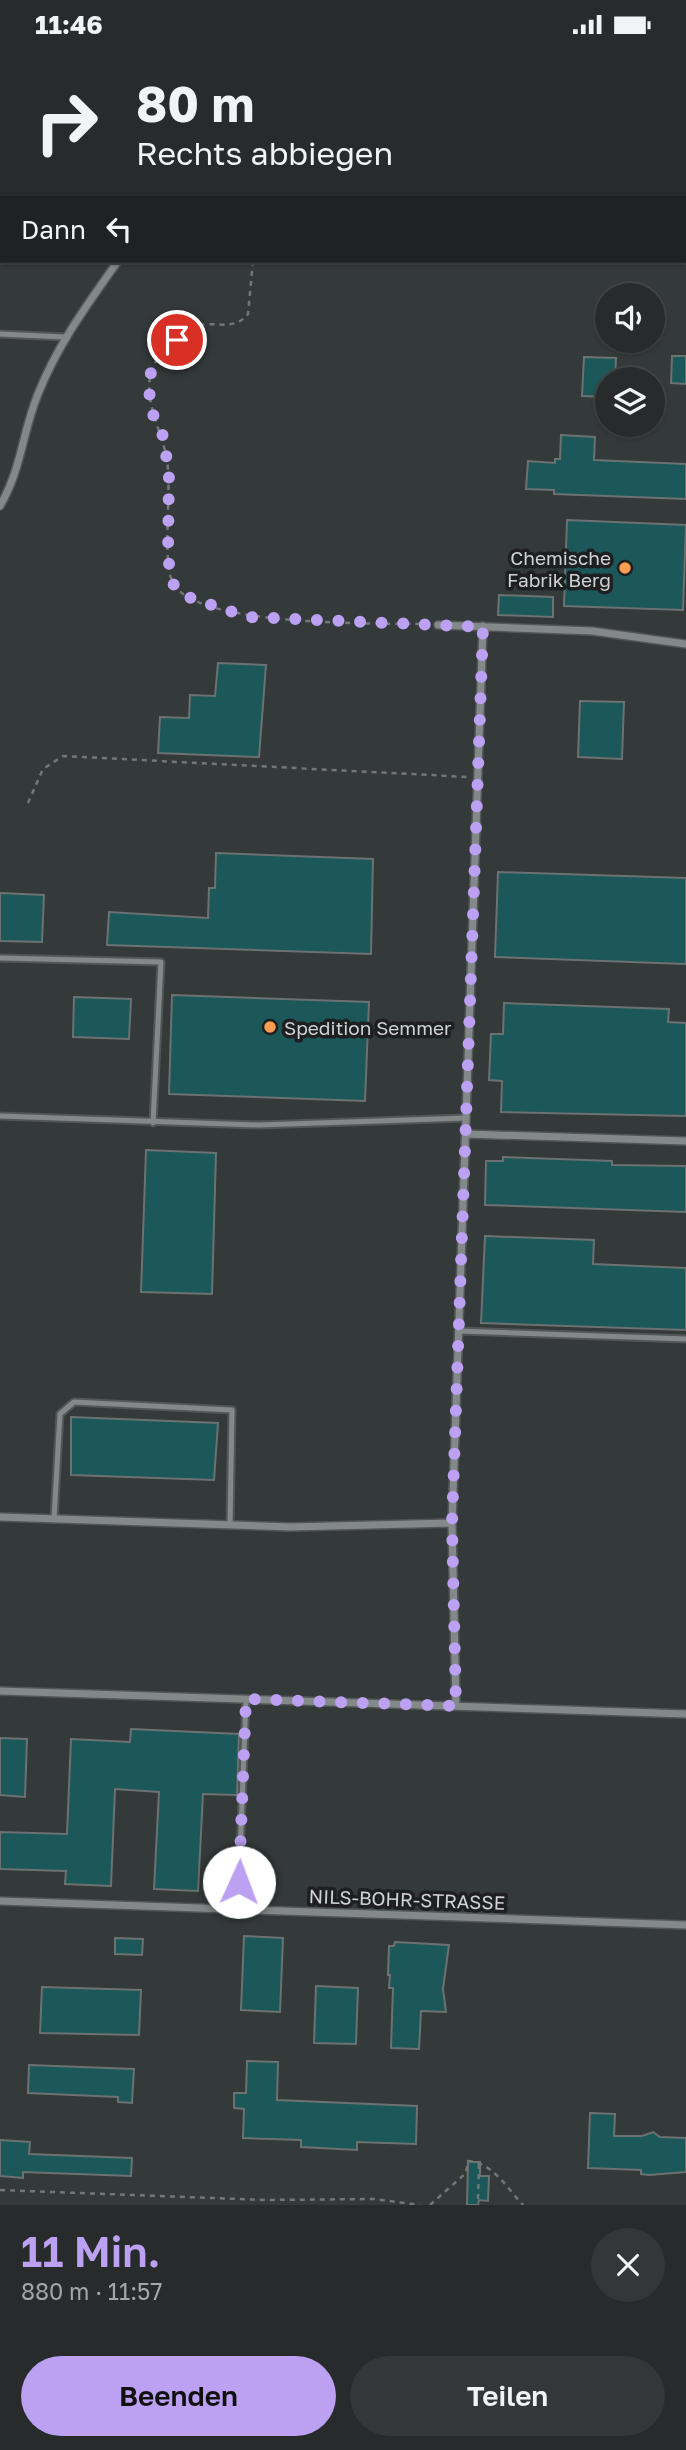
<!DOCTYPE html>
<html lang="de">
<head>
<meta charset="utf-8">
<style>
	:root { --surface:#272b2b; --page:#333737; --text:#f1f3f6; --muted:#a4a7a9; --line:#434747; --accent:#bca0f2 }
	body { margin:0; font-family:"Golos Text",sans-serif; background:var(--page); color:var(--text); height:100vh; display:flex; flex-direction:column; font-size:26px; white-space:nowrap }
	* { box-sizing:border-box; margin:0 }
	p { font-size:23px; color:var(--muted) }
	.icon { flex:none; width:38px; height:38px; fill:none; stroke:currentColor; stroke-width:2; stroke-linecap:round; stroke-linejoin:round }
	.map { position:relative; height:2156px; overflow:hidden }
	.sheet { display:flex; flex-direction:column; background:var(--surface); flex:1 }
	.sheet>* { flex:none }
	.banner { position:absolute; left:0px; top:0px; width:686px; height:214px; box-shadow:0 2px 5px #0004,0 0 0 2px var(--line); background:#272b2b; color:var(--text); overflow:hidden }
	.buttons { position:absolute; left:595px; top:234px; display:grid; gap:14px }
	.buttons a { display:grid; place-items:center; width:70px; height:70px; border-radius:50%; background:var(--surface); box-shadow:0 2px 5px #0004,0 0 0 2px var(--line); font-size:35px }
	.pin { position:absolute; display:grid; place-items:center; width:60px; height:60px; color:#fff; margin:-30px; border:4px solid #fff; border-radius:50%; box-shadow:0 2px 7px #0007 }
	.me { position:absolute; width:77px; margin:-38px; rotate:2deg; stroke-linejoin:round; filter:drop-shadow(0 0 5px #0008) }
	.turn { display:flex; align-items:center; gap:24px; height:147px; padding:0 21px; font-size:32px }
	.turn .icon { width:91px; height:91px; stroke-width:2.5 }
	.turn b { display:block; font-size:49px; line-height:60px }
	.then { display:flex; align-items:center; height:66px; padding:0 21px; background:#0003; gap:14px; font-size:26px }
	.round { display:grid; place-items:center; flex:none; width:74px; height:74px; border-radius:37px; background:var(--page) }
	.summary { display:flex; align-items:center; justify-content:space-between; height:119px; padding:0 21px }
	h1 { font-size:42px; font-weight:600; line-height:52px; color:var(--accent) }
	.cta { display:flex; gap:14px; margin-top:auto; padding:14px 21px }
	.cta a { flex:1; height:80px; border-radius:42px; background:var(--accent); color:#111; font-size:28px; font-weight:600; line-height:80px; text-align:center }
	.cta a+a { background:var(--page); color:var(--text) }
	.status { display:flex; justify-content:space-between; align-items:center; height:49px; padding:0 35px; background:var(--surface); direction:ltr }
	.status svg { height:19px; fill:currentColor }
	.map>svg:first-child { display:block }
	.building { fill:#1c5759; stroke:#6c7171; stroke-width:2 }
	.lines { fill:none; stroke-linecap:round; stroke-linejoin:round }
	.service-casing { stroke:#525656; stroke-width:9 }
	.minor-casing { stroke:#525656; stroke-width:10 }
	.path { stroke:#747777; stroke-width:2.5; stroke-dasharray:5 5; stroke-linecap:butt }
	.service { stroke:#838888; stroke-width:5 }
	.minor { stroke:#838888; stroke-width:7 }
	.route { stroke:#bca0f2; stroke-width:12; stroke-dasharray:0 21.6 }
	.poi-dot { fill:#fc9e52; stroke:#1e1f20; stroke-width:2.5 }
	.labels { text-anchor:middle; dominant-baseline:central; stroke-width:7; stroke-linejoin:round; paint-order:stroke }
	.poi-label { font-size:19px; fill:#d1d3d3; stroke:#1e1f20; text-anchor:end }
	.street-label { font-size:19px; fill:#d1d3d3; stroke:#1e1f20 }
</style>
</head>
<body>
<div class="status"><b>11:46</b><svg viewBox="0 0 49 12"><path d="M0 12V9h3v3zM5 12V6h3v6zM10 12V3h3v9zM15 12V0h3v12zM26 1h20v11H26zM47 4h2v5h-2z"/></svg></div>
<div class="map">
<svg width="686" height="2156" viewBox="0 0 686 2156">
	<rect width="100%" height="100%" fill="#343939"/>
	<path class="building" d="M672,307H686V335L671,334Z
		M584,308L616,309L615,331H607V348L582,347Z
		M561,386L595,388L594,411L686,415V450L554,445V441L526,440L528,412L555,414V410H560Z
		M567,471L686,476L683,561L564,557Z
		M499,546L553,548V568L498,566Z
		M218,614L266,616L259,708L158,704L160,668L189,669L190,646L215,647Z
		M580,652L624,653L622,710L578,708Z
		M216,804L373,810L371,905L107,896L109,863L208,869L209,839H215Z
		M498,823L686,829V915L495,908Z
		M0,844L44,846L42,893L0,892Z
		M172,946L369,953L365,1052L169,1045Z
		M74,948L131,950L129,990L73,988Z
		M504,954L669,960L668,973L686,974V1067L501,1063L502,1032L489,1031L491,985H503Z
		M146,1101L216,1104L212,1245L141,1243Z
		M503,1108L612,1112V1116L686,1117V1163L485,1156L486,1112H503Z
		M485,1187L594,1191L593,1215L686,1219V1281L481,1274Z
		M71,1368L218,1374L214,1431L71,1426Z
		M131,1680L239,1685L237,1746L203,1745L198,1842L154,1840L159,1743L115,1740L111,1837L65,1835L66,1822L0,1820V1783L67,1785L71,1690L130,1693Z
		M0,1689L27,1690L25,1748L0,1746Z
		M244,1887L283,1889L280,1963L241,1961Z
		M115,1889L143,1890L142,1906L115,1905Z
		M395,1893L449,1896L443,1940L446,1963L421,1962L419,2000L391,1999L393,1939H389L390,1926H388L389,1897H394Z
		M316,1937L358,1939L356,1995L314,1994Z
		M42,1938L141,1941L139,1986L40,1984Z
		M247,2012L278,2013L277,2051L417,2057L416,2095L357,2093V2101L301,2098V2091L243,2089L244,2060L234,2059V2044H246Z
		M29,2016L134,2020L132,2054L118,2053V2048L28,2044Z
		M590,2064L615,2065L614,2087H642L653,2083L660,2088L686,2089V2123L649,2126L641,2125V2121L588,2119Z
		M0,2091L30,2093L29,2105L132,2109L131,2127L23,2123V2129L0,2127Z
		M468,2113H480V2127H489L488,2152L479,2151L478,2156H467Z"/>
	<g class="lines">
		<defs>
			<path id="service" d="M0,285L64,288
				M0,909L161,913L153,1074
				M0,1067L259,1076L466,1069
				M459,1282L686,1290
				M54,1470L60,1365L74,1353L232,1361L230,1476
				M238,1859L246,1650"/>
			<path id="minor" d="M265,2L267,0
				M0,457C22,419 22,384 38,345C58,295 87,256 118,212
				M438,576L592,582L686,595
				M466,1085L686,1092
				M0,1468L290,1478L452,1474
				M0,1642L686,1665
				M456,1657L452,1474L483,577
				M0,1852L686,1876"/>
		</defs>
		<use href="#service" class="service-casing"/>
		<use href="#minor" class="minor-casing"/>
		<path class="path" d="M684,138H686
			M253,212L248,265C233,284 212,270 193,278C183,282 168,297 161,305C134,338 161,376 167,411C172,444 162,507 172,532C191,579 381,574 427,575
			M28,754L43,720L63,707L468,728
			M0,2141L266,2151L374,2150L420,2156
			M478,2150L479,2113
			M430,2156L466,2124L468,2112C492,2113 507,2139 523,2156"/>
		<use href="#service" class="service"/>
		<use href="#minor" class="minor"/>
	</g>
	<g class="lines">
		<path class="route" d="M177,291L160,306L149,328L150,359L163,387L169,424L168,508L172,534L188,548L248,568L483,578L452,1474L456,1657L246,1650L239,1833"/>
	</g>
	<g class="poi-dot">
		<circle cx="625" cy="519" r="7"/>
		<circle cx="270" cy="978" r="7"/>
	</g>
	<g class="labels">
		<g class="poi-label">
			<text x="611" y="508">Chemische<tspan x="611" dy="22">Fabrik Berg</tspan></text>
			<text x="284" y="978" text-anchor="start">Spedition Semmer</text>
		</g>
		<g class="street-label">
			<text transform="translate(407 1850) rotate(2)">NILS-BOHR-STRASSE</text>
		</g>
	</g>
</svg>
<div class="buttons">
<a><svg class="icon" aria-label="sound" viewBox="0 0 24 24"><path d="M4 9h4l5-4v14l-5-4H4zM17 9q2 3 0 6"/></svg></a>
<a><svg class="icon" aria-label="layers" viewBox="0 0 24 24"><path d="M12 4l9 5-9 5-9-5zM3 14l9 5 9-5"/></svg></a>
</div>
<div class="pin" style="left:177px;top:291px;background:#d93025"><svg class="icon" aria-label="arrive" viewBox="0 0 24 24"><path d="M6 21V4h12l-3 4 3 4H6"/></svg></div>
<svg class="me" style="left:239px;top:1833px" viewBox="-20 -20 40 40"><circle r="19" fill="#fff"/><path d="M0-13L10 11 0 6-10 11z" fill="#bca0f2"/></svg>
<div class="banner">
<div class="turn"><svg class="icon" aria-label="right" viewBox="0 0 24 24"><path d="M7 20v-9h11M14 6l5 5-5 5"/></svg><div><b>80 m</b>Rechts abbiegen</div></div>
<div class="then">Dann<svg class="icon" aria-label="left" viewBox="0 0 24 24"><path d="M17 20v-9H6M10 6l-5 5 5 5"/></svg></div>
</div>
</div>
<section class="sheet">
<div class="summary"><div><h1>11 Min.</h1><p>880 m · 11:57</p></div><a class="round"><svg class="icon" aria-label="close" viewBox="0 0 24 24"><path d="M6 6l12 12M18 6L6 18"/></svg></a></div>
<div class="cta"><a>Beenden</a><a>Teilen</a></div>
</section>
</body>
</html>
